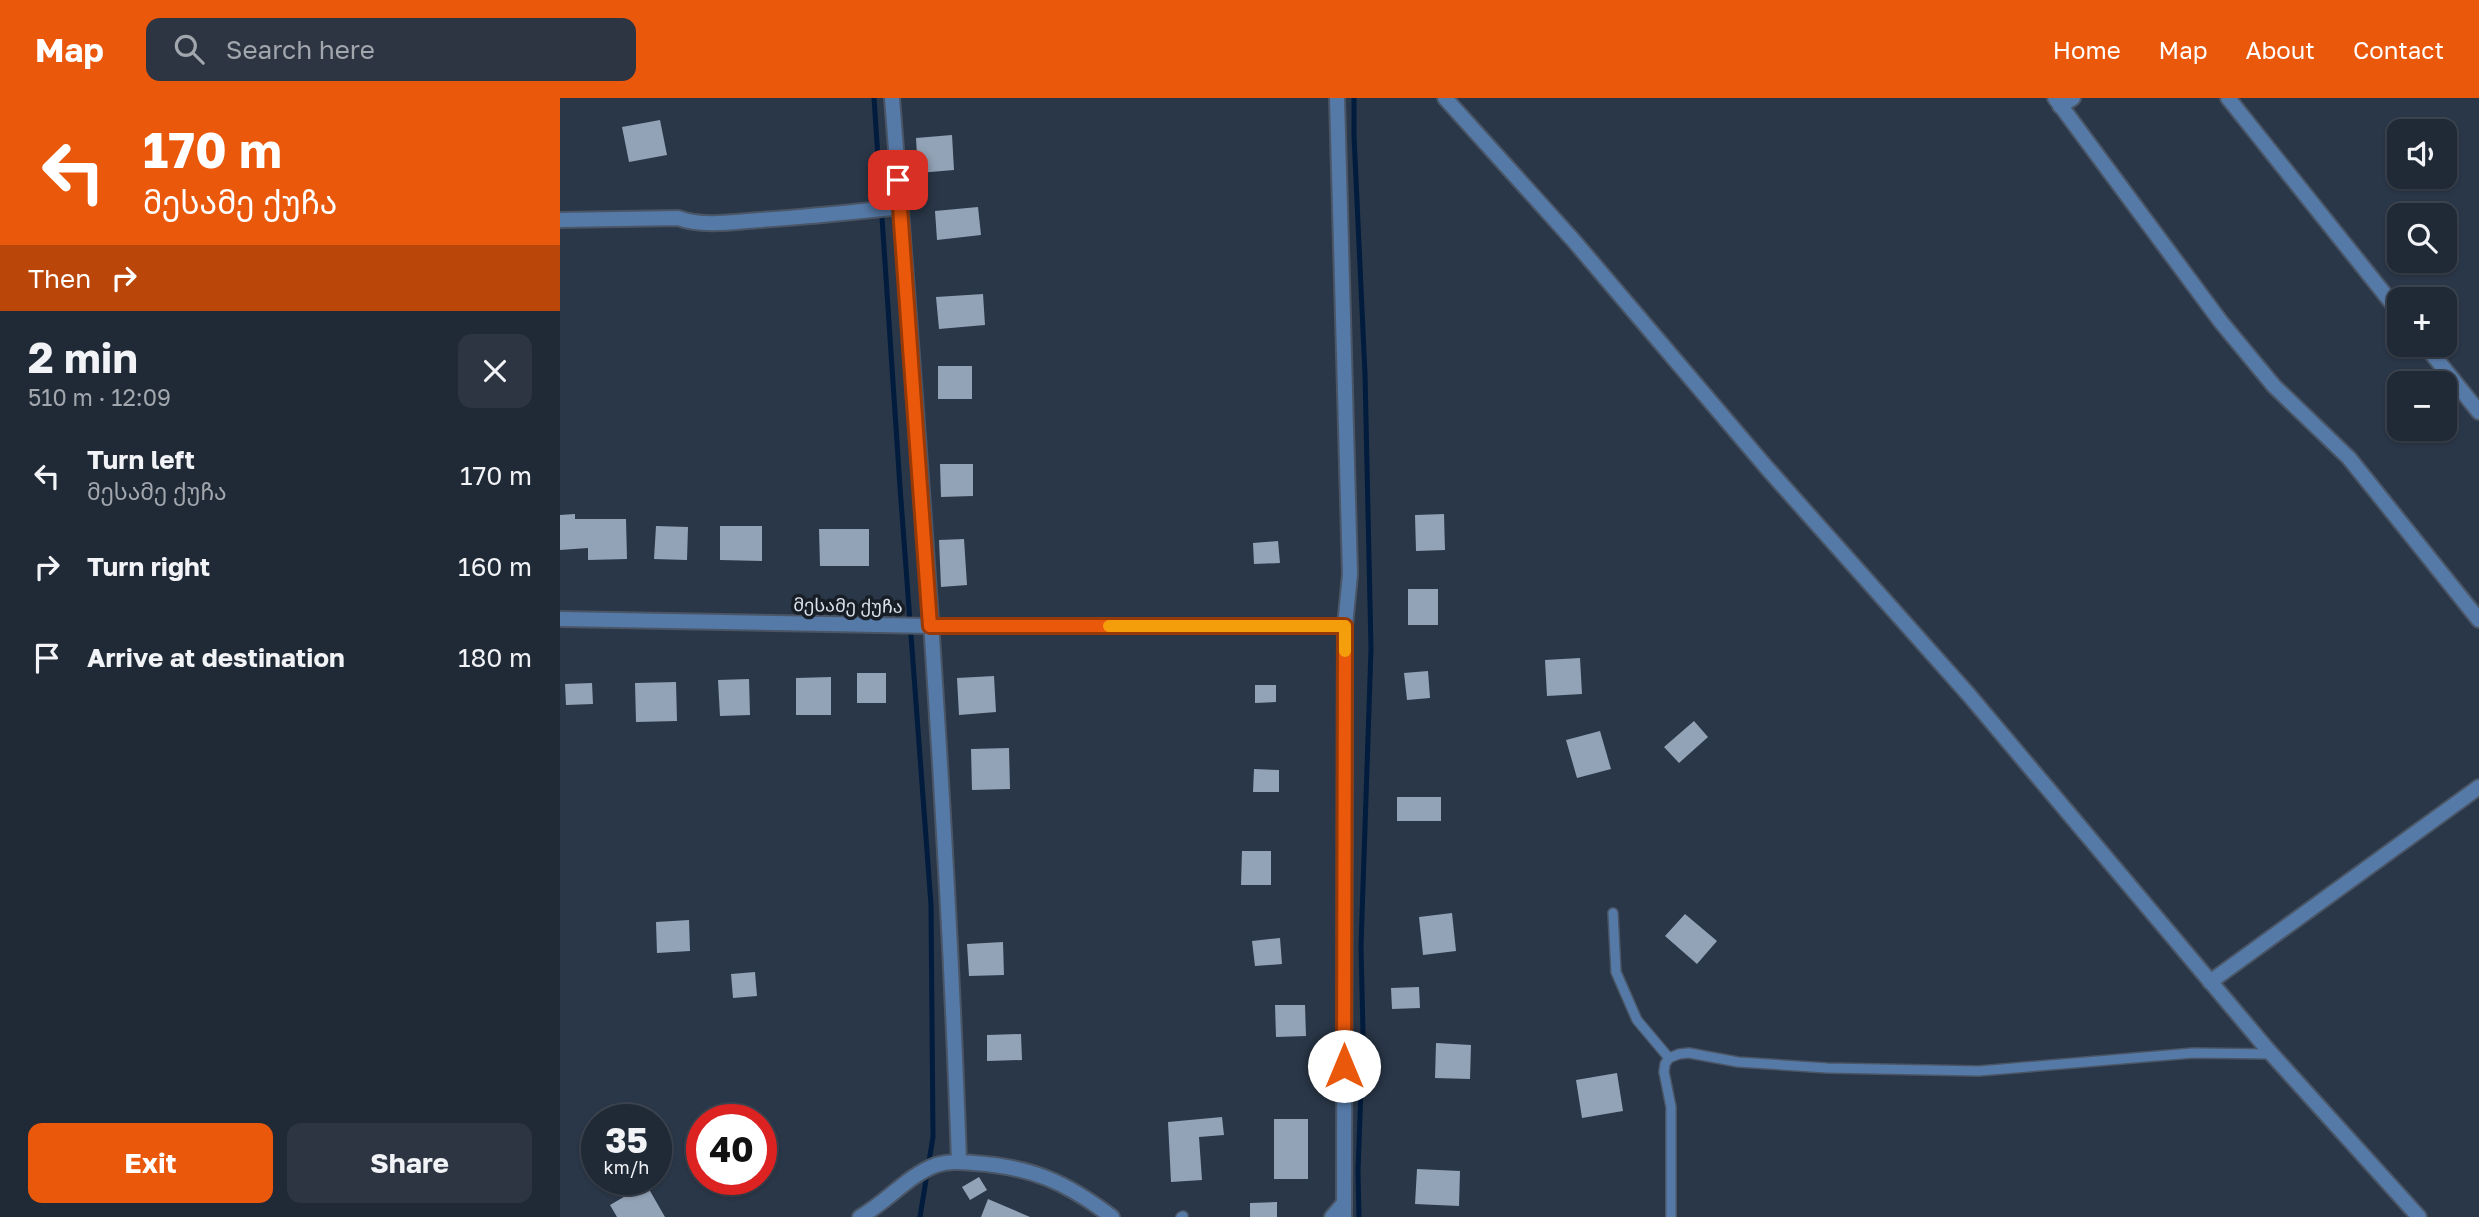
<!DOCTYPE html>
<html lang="en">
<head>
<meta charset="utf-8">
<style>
	:root { --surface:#202936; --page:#2d3542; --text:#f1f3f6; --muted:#a2a6ad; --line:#3d4551; --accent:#ea580c }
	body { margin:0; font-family:"Golos Text","Noto Sans Georgian",sans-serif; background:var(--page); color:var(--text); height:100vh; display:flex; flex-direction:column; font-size:26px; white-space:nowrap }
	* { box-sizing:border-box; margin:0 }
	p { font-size:23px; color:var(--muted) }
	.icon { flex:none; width:38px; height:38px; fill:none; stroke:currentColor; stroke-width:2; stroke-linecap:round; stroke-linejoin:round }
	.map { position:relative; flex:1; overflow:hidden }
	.panel { display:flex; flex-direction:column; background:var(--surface); width:560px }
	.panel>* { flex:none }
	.banner { background:#ea580c; color:#fff; overflow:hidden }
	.tools { position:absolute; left:1827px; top:21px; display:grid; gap:14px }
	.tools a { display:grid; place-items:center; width:70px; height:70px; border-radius:14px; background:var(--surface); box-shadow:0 2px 5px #0004,0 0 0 2px var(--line); font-size:35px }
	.speed { position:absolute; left:21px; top:1006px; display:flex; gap:14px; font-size:35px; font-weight:700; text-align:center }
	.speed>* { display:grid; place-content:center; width:91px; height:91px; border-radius:50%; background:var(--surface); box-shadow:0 2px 5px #0004,0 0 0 2px var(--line); line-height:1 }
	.speed small { font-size:18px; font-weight:400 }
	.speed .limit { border:10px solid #d22; background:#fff; color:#111 }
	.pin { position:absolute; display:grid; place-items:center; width:60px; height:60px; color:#fff; margin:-30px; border-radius:14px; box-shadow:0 4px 10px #0006 }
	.me { position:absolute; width:77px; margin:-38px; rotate:0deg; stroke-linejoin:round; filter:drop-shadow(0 0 5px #0008) }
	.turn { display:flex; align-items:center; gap:24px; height:147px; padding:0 28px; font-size:32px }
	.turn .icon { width:91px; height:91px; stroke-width:2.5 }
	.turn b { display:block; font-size:49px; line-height:60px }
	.then { display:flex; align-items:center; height:66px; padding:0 28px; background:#0003; gap:14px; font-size:26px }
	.round { display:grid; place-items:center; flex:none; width:74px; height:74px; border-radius:14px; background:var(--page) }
	.summary { display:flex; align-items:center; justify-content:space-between; height:119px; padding:0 28px }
	h1 { font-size:42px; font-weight:700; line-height:52px }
	.cta { display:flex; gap:14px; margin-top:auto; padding:14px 28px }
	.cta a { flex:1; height:80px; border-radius:14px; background:var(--accent); color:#fff; font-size:28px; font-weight:700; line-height:80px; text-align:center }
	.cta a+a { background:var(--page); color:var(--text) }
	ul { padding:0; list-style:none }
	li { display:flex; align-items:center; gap:21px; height:91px; padding:0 28px }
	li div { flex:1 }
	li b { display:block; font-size:26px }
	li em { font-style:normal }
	header { display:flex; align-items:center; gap:42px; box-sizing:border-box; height:98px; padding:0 35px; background:var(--accent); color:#fff }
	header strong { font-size:33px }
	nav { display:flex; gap:38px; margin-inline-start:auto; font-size:24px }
	.search { width:490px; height:63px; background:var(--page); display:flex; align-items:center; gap:18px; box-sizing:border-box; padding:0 24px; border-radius:14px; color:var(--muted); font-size:26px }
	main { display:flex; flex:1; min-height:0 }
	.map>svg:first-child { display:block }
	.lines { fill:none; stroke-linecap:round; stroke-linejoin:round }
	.stream { stroke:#011c3d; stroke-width:5 }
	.building { fill:#93a3b7 }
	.service-casing { stroke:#4a5666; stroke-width:12 }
	.minor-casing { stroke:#4a5666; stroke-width:18 }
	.tertiary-casing { stroke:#4a5666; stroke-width:18 }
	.service { stroke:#567aa7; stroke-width:9 }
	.minor { stroke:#567aa7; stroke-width:14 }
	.tertiary { stroke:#567aa7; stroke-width:14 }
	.route-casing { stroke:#983908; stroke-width:18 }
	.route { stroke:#ea580c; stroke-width:12 }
	.slow { stroke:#f59e0b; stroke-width:12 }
	.labels { text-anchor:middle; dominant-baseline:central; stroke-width:7; stroke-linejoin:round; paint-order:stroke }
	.street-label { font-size:18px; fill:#d9e1ec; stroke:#181e26 }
</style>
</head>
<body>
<header>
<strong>Map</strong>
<div class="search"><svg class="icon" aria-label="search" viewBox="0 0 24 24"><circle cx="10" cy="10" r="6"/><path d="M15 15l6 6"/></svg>Search here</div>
<nav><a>Home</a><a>Map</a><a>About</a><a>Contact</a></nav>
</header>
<main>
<section class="panel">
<div class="banner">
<div class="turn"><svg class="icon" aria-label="left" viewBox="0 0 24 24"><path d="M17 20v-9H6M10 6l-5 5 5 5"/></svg><div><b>170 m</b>მესამე ქუჩა</div></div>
<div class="then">Then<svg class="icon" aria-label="right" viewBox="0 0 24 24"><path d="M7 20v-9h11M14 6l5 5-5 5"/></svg></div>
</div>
<div class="summary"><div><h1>2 min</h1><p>510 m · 12:09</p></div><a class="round"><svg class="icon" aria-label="close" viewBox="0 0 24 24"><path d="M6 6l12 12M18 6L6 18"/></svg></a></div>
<ul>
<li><svg class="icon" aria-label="left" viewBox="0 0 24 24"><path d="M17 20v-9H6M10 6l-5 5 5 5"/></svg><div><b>Turn left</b><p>მესამე ქუჩა</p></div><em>170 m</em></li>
<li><svg class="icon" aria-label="right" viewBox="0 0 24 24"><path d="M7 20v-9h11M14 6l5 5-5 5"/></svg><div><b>Turn right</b></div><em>160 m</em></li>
<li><svg class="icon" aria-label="arrive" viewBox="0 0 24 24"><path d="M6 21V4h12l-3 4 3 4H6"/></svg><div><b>Arrive at destination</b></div><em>180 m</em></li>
</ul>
<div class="cta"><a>Exit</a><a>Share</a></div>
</section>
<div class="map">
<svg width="1919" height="1119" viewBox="0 0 1919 1119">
	<rect width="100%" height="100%" fill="#2a3748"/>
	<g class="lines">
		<path class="stream" d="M314,0L340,389L371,807L373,1039L360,1119
			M794,0V38L805,276L811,551L801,848L803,935L798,1073L799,1119"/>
	</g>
	<path class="building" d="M100,22L107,57L69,64L62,29Z
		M392,37L394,72L358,75L356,40Z
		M418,109L421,137L377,142L375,113Z
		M423,196L425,227L379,231L376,199Z
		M378,268H412V301H378Z
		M380,366H413V398L381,399Z
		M15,416V421H66L67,461L28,462V450L0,452V417Z
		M884,416L885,452L856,453L855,417Z
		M96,428L128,429L127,462L94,461Z
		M160,428H202V463L160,462Z
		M259,431H309V468H260Z
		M404,441L407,487L381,489L379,442Z
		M718,443L720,465L694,466L693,445Z
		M848,491H878V527H848Z
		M1020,560L1022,596L987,598L985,562Z
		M868,573L870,600L847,602L844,575Z
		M297,575H326V605H297Z
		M434,578L436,614L399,617L397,580Z
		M271,579V617H236V580Z
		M189,581L190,617L160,618L158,582Z
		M116,584L117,623L76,624L75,585Z
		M32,585L33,606L6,607L5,586Z
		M695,587H716V604L695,605Z
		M1134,623L1148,639L1119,665L1104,649Z
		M1040,633L1051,671L1017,680L1006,642Z
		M449,650L450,691L412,692L411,651Z
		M694,671L719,672V694H693Z
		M837,699H881V723H837Z
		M682,753H711V787H681Z
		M892,815L896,853L863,857L859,819Z
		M1125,816L1157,843L1137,866L1105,838Z
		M129,822L130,853L97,855L96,824Z
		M720,840L722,866L695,868L692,843Z
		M443,844L444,877L409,878L407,846Z
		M195,874L197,898L173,900L171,876Z
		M859,889L860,910L832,911L831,890Z
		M715,907H745L746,938L716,939Z
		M461,936L462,962L427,963V937Z
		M876,945L911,947L910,981L875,980Z
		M1057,975L1063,1013L1022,1020L1016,982Z
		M662,1019L664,1037L639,1039L642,1082L611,1084L608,1024Z
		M714,1021H748V1081H714Z
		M857,1071L900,1073L899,1108L855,1106Z
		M419,1079L427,1092L410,1102L402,1089Z
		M86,1086L105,1119H57L50,1107Z
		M428,1101L470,1119H421Z
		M717,1104V1119H690V1105Z"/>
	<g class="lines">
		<defs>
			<path id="service" d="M1053,815L1056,874L1077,922L1109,960
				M621,1119L623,1118
				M1111,1119V1009L1104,974L1105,966L1109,960L1119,956L1129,955L1178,964L1267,970L1419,973L1633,955L1712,956"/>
			<path id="minor" d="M332,0C360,354 387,709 399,1064
				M777,0L790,476L785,528
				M885,0L1014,143L1207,370L1409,597L1708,952L1859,1119
				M1495,0L1661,224L1714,288L1789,360L1919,522
				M1668,0L1839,214
				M1500,8L1513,0
				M0,122L118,120C142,129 174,124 199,122C247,119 293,114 340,109
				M1865,247L1919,314
				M1650,884L1919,689
				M300,1119C327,1104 347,1078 376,1067C388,1063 401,1064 414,1065C472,1069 506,1084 552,1119
				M772,1119L784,1105"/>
			<path id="tertiary" d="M0,521L370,528H785L784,1119"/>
		</defs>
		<use href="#service" class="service-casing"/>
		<use href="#minor" class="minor-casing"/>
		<use href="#tertiary" class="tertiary-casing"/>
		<use href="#service" class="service"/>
		<use href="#minor" class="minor"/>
		<use href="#tertiary" class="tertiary"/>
	</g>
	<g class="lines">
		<defs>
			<path id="route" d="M338,82L370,528H785L784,968"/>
		</defs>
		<use href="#route" class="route-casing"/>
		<use href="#route" class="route"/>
		<path class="slow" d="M549,528H785V553"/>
	</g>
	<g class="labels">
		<g class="street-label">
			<text transform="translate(288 507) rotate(1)">მესამე ქუჩა</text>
		</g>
	</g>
</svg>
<div class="tools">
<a><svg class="icon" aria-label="sound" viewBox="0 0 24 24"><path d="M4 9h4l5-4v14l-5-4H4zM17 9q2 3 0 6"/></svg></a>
<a><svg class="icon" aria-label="search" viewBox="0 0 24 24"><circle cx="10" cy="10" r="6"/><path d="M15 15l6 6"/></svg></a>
<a>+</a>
<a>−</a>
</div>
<div class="speed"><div>35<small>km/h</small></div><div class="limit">40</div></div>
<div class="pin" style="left:338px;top:82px;background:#d93025"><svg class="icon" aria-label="arrive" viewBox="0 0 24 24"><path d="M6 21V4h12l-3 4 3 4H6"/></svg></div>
<svg class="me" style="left:784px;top:968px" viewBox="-20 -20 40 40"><circle r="19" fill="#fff"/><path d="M0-13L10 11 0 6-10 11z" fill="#ea580c"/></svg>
</div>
</main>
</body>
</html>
